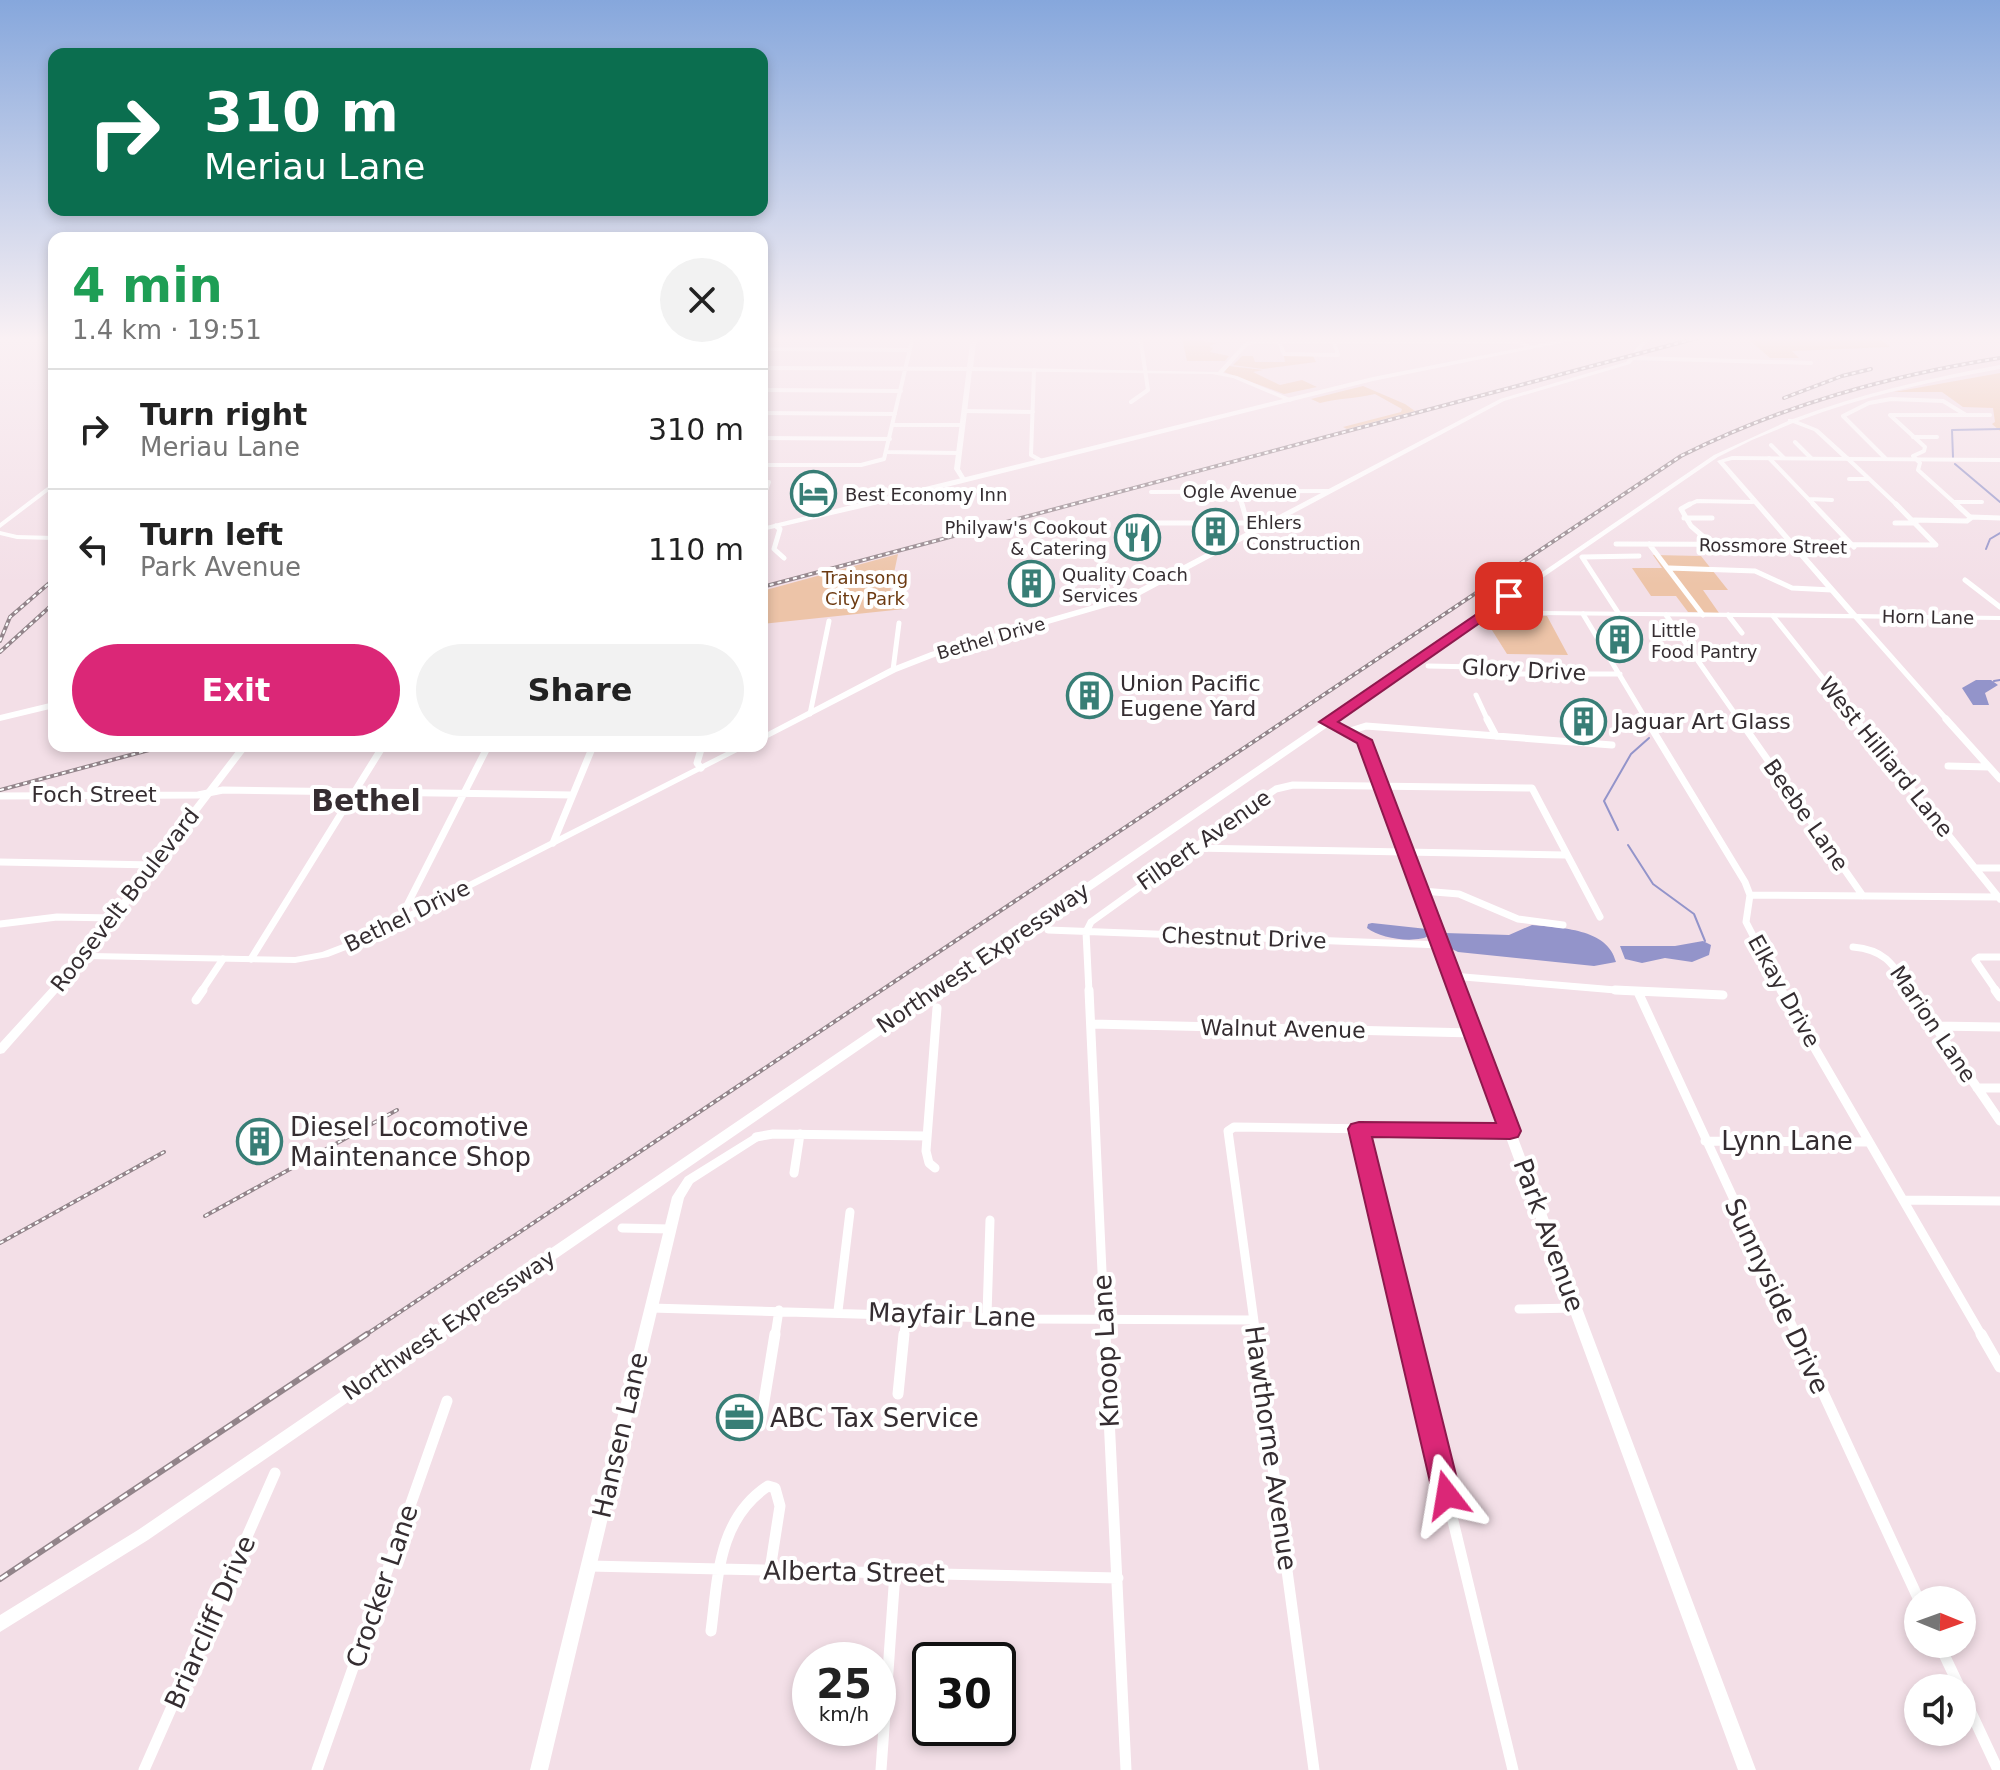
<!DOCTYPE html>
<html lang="en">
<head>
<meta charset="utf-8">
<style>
	:root { --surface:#fff; --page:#f2f2f2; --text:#222; --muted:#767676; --line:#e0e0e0; --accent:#db2777 }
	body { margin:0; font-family:"DejaVu Sans",sans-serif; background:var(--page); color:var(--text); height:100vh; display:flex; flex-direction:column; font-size:30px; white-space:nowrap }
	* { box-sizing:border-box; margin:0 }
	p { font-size:26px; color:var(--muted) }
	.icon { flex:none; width:44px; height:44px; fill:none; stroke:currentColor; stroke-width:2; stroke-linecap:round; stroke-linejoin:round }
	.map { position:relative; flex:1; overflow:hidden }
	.panel { position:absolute; left:48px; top:232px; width:720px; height:520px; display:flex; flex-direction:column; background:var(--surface); border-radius:16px; box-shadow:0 4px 12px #0003 }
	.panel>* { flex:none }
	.top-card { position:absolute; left:48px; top:48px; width:720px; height:168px; border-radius:16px; box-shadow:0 4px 12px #0003; background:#0b6e4f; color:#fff; overflow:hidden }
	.needle { width:52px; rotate:91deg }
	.controls { position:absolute; left:1904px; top:1586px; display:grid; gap:16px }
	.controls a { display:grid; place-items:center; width:72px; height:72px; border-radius:50%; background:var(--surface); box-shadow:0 4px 12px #0003; font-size:40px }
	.speed { position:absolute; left:792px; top:1642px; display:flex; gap:16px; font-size:40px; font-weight:700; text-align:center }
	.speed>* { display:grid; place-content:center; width:104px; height:104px; border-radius:50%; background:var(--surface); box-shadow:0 4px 12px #0003; line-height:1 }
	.speed small { font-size:20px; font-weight:400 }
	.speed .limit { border:4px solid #111; border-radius:12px; background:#fff; color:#111 }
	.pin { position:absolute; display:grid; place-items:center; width:68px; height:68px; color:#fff; margin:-34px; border-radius:16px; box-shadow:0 4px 12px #0006 }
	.me { position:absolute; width:88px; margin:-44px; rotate:346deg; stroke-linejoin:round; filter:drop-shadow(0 0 6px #0008) }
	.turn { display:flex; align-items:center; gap:28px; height:168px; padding:0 24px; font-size:36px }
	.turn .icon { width:104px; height:104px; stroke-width:2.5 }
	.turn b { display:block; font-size:56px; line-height:68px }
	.round { display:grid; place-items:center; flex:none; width:84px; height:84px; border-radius:42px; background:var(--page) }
	.headline { display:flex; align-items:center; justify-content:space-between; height:136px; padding:0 24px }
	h1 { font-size:48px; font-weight:800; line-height:60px; color:#1e9e55 }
	.action { display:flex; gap:16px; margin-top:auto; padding:16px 24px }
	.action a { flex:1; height:92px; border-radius:48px; background:var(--accent); color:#fff; font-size:32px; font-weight:800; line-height:92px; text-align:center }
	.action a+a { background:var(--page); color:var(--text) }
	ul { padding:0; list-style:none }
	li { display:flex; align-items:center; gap:24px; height:120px; padding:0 24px; border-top:2px solid var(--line) }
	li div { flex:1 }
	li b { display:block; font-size:30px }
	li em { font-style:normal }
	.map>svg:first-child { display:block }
	.green { fill:#edc4a8 }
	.water { fill:#9394ca }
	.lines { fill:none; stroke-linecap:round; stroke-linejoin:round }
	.stream { stroke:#9394ca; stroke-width:2 }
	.street-far4 { stroke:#fff; stroke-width:4 }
	.street-far3 { stroke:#fff; stroke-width:5 }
	.street-far2 { stroke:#fff; stroke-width:7 }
	.street-far1 { stroke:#fff; stroke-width:9 }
	.street { stroke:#fff; stroke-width:11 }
	.secondary { fill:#fff; fill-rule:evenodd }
	.primary { fill:#fff; fill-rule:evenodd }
	.rail-far1-casing { stroke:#92848a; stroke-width:4 }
	.rail-casing { stroke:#92848a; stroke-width:6 }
	.rail-far1 { stroke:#fff; stroke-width:2; stroke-dasharray:4; stroke-linecap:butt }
	.rail { stroke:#fff; stroke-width:3; stroke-dasharray:9; stroke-linecap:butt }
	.route { fill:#db2777; stroke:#8e194d; stroke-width:2 }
	.labels { text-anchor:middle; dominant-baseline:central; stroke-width:8; stroke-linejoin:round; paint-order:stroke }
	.far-street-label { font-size:18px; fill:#352d31; stroke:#fff }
	.far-poi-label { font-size:18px; fill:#352d31; stroke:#fff; text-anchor:start }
	.far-park-label { font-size:18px; fill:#6d3b12; stroke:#fff }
	.street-label { font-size:22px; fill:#352d31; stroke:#fff }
	.poi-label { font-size:22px; fill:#352d31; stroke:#fff; text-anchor:start }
	.near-poi-label { font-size:26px; fill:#352d31; stroke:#fff; text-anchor:start }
	.near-street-label { font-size:26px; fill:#352d31; stroke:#fff }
	.district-label { font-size:30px; font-weight:bold; fill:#352d31; stroke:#fff }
</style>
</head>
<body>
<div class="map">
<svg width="2000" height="1770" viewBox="0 0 2000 1770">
	<rect width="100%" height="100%" fill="#f3dfe7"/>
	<path class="green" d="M1750,336H1876L1890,347L1792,351L1799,358H1770L1748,339Z
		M1182,338L1217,343L1209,346L1213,348L1210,352L1229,356L1225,361H1187Z
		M1242,356H1253L1255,362H1285L1284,356H1313L1316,362L1263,369L1233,365Z
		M1229,366L1263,370L1253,372L1280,385L1302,380L1317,387L1284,394L1224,372Z
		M2000,373V431L1992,424L1995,422L1993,408L1963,407L1942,392H1894Z
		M1363,386L1405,404L1415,411L1347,429L1343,427L1401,412L1402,409L1375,394C1355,399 1338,398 1320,403L1311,399Z
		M898,554L890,592L904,593V609L762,624V591Z
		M1653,555L1701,556L1728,590H1703L1719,613L1688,612L1676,596H1651L1632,568H1662Z
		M1506,616H1547L1568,655L1507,654L1490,627Z"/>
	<path class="water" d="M1976,680H1991L1998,685L1985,693L1989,705H1973L1962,688Z
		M1372,923L1427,929L1431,935C1416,944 1381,939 1367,928L1368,924Z
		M1532,925C1560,928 1608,928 1616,962L1594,966L1458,952L1450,948L1445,933L1509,935Z
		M1703,941L1711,945L1709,955L1692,962L1665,958L1642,963L1625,959L1620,946H1675Z"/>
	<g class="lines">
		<path class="stream" d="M1953,457L1952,430L2000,429
			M1955,464L2000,502
			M1986,549L1990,539L2000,533
			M1994,681L2000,680
			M1618,830L1604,801L1631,754L1649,738
			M1628,845L1653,884L1694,914L1705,941"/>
		<path class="street-far4" d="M1506,336L1519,342
			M1279,342L1284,354L1338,355L1334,342
			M762,346L768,336
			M762,349L910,350
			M1632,358L1811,363
			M762,368L970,369
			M1034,370L1031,455L1040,460
			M762,390L901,391
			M1131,402L1148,390L1140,336
			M964,411L1033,412
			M762,413L895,414
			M1890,415L1925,447L1924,451L1913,456L1920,463L1918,470L1958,506
			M1890,415H1990
			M893,425H963
			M1913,437H1937
			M762,438L890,439
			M1795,442L1811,458
			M1771,445L1784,458
			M888,452L959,453
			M1769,458L1815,506
			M1847,458L1898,506
			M1886,459L1843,416L1869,403L1891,399L1943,401L1966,415
			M762,465H861L884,459L913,336
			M1849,479H1869
			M762,482H769L762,501
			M1238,491L1242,506
			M1151,492L1330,491
			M1809,499L1832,500
			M1954,502H1982
			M1686,506L1697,501L1753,502"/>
		<path class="street-far3" d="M1242,504L1250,533
			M1690,504L1681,509L1691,526L1713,545
			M1813,504L1854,547
			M1971,517L2000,518
			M1684,518H1712
			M1914,520L1967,521L1971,518L1956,504
			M1137,523H1246
			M1895,523H1916
			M776,526L780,529L774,549L784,558
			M1616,544L1936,545L1896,504
			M1649,544L1703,615
			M1669,568L1755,571L1792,588L1832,590
			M1965,580L2000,607
			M1583,614L1647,721
			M1619,614L1582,557L1639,556
			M1666,615L1740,721
			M1728,615L1742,633
			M1773,616L1857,721
			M1855,616L1948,721
			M1428,666L1477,667L1518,674H1620
			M893,670L899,623
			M1476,695L1488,721
			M810,714L829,621"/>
		<path class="street-far2" d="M1487,719L1496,736
			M1646,719L1745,882L1750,895L1746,922L1782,992
			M1739,719L1863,896
			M1855,719L2000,899
			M1946,719L2000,779
			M1350,731L1366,726L1612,745
			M1948,766L1989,767
			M701,768L697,763L702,746
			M0,796L198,795L223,790L572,795
			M553,843L593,746
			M1194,848L1565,855
			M0,862L155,865
			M1975,868H2000
			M1422,891L1459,894L1518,919L1563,925
			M1750,895L1998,897
			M399,921L488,746
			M0,924L57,917L114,918
			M1048,930L1441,945
			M1853,947C1887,950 1894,966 1911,992
			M251,959L383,746
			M1452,976L1639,992
			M201,992L223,959
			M1089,992L1086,932L1091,922L1276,789L1293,785L1532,788L1600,917
			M1997,992L1975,960L1979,957H2000"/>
		<path class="street-far1" d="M1089,990L1105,1336
			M1615,990L1723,995
			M1781,990L1982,1336
			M1910,990L2000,1121
			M1995,990L2000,997
			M1638,992L1797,1336
			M196,1000L203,990
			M1092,1024L1474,1033
			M1935,1026L2000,1027
			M1977,1088H2000
			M1359,1129L1409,1336
			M756,1137L773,1134L927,1136
			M1705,1141L1869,1142
			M935,1168L929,1163L926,1151L937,1008
			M794,1173L800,1134
			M1903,1200L2000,1201
			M622,1228L670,1229
			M651,1308L1028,1319L1253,1320
			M1519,1309L1576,1308
			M838,1311L850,1212
			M987,1315L990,1220
			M775,1336L779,1310
			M904,1336L906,1313
			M1256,1336L1228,1131L1234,1127L1510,1131"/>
		<path class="street" d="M1105,1334L1126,1770
			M1255,1334L1314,1770
			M1408,1334L1513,1770
			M1796,1334L1919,1600
			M1981,1334L2000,1367
			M898,1394L904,1334
			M760,1426L775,1334
			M589,1566L1118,1578
			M711,1631C718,1577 718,1519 768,1486L775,1488L780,1506L770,1570
			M1939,1644L1960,1688
			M1962,1693L1998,1770
			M144,1770L275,1473
			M317,1770L447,1401
			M881,1770L895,1573"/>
		<path class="secondary" d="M971,336H977L973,367L1218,372L1244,343L1254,340H1519L1534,347L1531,349L1518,344H1254L1248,345L1223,373L1237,376L1292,399V401L1290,402L1233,378L1212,374L972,371L960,469L966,479L963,481L961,480L954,469Z
			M1641,336H1647V342L1630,364L1504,401L1131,600L937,656L896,672L762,741V735L890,668L931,652L1125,596L1500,399L1626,362L1641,342Z
			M2000,365V369C1931,381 1864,396 1798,421L1818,429L1849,457L2000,458V462L1732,460L1724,462L1857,614L2000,616V620L1540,615L1501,607L1334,722L1361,733L1370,745L1756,1770H1738L1362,745L1355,737L1329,726L148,1540L0,1632V1615L138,1530L1714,455L1788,421V419H1793C1860,394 1929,378 2000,365ZM1793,423L1814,431L1842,457L1732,456L1717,461L1849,614L1540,611L1506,603L1718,457L1752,440Z
			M54,482V487L0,528V523Z
			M0,531L17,535L54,536V540L17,539L0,535Z
			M240,746H249L92,953L295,957L322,952L356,939L738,746H749L364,943L328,957L295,963L87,959L4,1053L0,1054V1043L75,961Z
			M756,1133L760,1134L762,1137L760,1140L693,1183L684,1198L548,1770H530L672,1197L685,1177Z"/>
		<path class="primary" d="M1581,336H1595L1373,381L866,507L762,531V527L1373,377Z
			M54,702V708L0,721V715Z"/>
		<defs>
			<path id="rail-far1" d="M1784,398L1842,376L1871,369
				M762,587L1705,336
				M0,641L10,617L54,579
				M0,652L54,603
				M0,790L164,746
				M205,1216L397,1110
				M0,1243L164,1152
				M364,1336L1681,456C1783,405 1888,376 2000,358"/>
			<path id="rail" d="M0,1579L367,1334"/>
		</defs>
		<use href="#rail-far1" class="rail-far1-casing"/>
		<use href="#rail" class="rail-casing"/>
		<use href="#rail-far1" class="rail-far1"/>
		<use href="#rail" class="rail"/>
	</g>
	<linearGradient id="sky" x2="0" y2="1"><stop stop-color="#86a7dc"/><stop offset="0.58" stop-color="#faf1f4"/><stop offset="1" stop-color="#faf1f4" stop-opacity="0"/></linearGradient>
	<rect width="2000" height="584" fill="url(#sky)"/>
	<path class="route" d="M1509,592L1516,596L1514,599L1338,722L1372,740L1521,1131L1518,1137L1510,1139L1372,1137L1461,1495L1457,1504L1447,1508L1437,1504L1433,1495L1348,1129L1351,1124L1359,1122L1496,1123L1357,743L1319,722Z"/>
	<defs>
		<symbol id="hotel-ring" viewBox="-11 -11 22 22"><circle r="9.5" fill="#fff" stroke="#387e76" stroke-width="1.5"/><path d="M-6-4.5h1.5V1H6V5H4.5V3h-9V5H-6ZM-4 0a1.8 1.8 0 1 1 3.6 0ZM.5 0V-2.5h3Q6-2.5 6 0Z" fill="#387e76"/></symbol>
		<symbol id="building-ring" viewBox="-11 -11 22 22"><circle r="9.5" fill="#fff" stroke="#387e76" stroke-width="1.5"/><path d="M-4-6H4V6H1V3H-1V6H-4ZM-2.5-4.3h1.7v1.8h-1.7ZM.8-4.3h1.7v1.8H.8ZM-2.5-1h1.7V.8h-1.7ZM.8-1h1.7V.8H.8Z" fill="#387e76"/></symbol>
		<symbol id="restaurant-ring" viewBox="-11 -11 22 22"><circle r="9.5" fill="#fff" stroke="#387e76" stroke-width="1.5"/><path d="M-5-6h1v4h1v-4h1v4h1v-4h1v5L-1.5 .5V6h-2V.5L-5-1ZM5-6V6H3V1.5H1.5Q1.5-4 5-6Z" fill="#387e76"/></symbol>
		<symbol id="office-ring" viewBox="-11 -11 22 22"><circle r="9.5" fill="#fff" stroke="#387e76" stroke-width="1.5"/><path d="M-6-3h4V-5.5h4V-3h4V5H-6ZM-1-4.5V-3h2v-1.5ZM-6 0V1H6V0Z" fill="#387e76"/></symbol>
	</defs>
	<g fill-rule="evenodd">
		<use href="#hotel-ring" x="788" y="468" width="51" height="51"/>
		<use href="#building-ring" x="1190" y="506" width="51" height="51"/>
		<use href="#restaurant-ring" x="1112" y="512" width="51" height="51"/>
		<use href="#building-ring" x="1006" y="558" width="51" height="51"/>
		<use href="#building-ring" x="1594" y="614" width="51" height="51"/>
		<use href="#building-ring" x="1064" y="670" width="51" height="51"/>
		<use href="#building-ring" x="1558" y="696" width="51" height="51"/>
		<use href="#building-ring" x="234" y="1116" width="51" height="51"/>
		<use href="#office-ring" x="714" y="1392" width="51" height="51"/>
	</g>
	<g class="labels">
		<g class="far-street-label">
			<text x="1240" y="491">Ogle Avenue</text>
			<text transform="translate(1773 546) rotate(1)">Rossmore Street</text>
			<text transform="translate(1928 617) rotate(1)">Horn Lane</text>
			<text transform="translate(991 638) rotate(-16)">Bethel Drive</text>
		</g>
		<g class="far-poi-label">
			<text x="845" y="494">Best Economy Inn</text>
			<text x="1246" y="522">Ehlers<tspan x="1246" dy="21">Construction</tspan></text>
			<text x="1107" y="527" text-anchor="end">Philyaw's Cookout<tspan x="1107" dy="21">&amp; Catering</tspan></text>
			<text x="1062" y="574">Quality Coach<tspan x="1062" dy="21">Services</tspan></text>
			<text x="1651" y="630">Little<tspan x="1651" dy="21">Food Pantry</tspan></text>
		</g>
		<g class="far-park-label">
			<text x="865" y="577">Trainsong<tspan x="865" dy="21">City Park</tspan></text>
		</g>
		<g class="street-label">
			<text transform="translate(1524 670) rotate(3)">Glory Drive</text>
			<text transform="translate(1886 757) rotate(51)">West Hilliard Lane</text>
			<text x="94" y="794">Foch Street</text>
			<text transform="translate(1806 815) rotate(55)">Beebe Lane</text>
			<text transform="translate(1204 840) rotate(-35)">Filbert Avenue</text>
			<text transform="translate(125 900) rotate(-52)">Roosevelt Boulevard</text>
			<text transform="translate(407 916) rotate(-26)">Bethel Drive</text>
			<text transform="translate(1244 938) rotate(2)">Chestnut Drive</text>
			<text transform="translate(983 958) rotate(-34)">Northwest Expressway</text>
			<text transform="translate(1784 991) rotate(61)">Elkay Drive</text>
			<text transform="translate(1933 1024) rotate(56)">Marion Lane</text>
			<text transform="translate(1283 1029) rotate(1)">Walnut Avenue</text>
			<text transform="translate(449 1325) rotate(-34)">Northwest Expressway</text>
		</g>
		<g class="poi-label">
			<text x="1120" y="683">Union Pacific<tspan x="1120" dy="25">Eugene Yard</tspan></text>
			<text x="1614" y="721">Jaguar Art Glass</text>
		</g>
		<g class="near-poi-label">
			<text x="290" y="1127">Diesel Locomotive<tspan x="290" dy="30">Maintenance Shop</tspan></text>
			<text x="770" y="1418">ABC Tax Service</text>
		</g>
		<g class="near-street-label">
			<text x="1787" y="1141">Lynn Lane</text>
			<text transform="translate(1549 1235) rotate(70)">Park Avenue</text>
			<text transform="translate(1777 1296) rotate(65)">Sunnyside Drive</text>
			<text transform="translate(952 1315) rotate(2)">Mayfair Lane</text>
			<text transform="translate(1106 1351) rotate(-93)">Knoop Lane</text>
			<text transform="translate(620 1435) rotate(-77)">Hansen Lane</text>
			<text transform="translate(1271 1448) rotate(82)">Hawthorne Avenue</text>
			<text transform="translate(854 1572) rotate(1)">Alberta Street</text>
			<text transform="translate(382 1586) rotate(-71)">Crocker Lane</text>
			<text transform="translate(210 1622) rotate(-66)">Briarcliff Drive</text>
		</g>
		<g class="district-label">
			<text x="366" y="800">Bethel</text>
		</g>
	</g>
</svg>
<div class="controls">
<a><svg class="needle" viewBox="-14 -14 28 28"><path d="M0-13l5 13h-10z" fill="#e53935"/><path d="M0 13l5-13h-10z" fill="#767676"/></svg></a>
<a><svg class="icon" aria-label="sound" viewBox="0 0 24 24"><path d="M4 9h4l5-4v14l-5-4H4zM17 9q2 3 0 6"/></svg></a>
</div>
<div class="speed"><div>25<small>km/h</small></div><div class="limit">30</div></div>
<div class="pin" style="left:1509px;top:596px;background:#d93025"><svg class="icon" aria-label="arrive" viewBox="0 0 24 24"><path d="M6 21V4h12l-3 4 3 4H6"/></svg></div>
<svg class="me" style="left:1447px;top:1495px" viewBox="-20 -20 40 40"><path d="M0-17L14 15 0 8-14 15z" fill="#db2777" stroke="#fff" stroke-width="4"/></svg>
<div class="top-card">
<div class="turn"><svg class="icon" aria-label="right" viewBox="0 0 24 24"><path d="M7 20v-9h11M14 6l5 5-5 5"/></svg><div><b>310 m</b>Meriau Lane</div></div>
</div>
<section class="panel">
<div class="headline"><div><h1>4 min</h1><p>1.4 km · 19:51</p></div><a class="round"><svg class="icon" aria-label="close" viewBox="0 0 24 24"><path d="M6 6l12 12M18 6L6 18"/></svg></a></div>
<ul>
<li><svg class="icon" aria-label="right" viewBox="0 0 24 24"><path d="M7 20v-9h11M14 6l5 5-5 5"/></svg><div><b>Turn right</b><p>Meriau Lane</p></div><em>310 m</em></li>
<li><svg class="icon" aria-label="left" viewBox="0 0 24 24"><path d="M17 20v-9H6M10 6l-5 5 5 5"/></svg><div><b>Turn left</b><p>Park Avenue</p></div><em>110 m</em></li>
</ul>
<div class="action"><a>Exit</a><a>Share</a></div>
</section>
</div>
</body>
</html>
